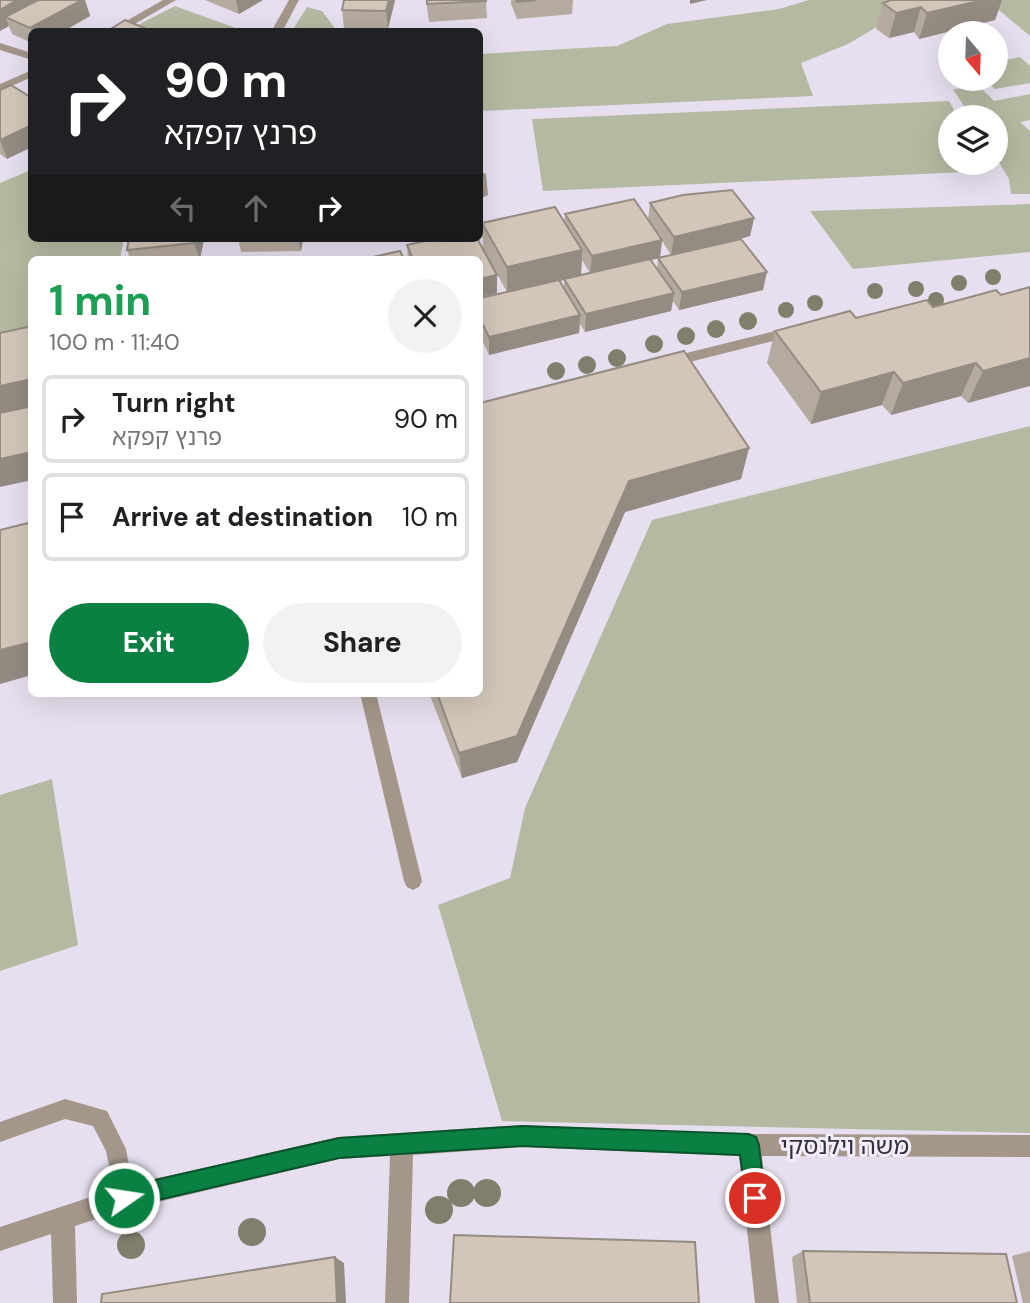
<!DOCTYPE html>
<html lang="en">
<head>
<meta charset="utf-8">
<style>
	:root { --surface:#fff; --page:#f2f2f2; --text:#202124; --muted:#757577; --line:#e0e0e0; --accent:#0b8043 }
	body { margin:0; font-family:"DM Sans","Noto Sans Hebrew",sans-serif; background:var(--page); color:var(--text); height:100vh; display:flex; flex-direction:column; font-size:26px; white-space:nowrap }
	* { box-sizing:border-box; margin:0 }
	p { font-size:23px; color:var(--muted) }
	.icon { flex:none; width:38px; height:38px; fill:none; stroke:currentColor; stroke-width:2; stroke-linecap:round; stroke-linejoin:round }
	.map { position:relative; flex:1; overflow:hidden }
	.sheet { position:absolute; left:28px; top:256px; width:455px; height:441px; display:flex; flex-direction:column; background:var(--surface); border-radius:10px; box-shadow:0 7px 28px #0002 }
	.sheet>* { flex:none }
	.top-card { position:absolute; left:28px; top:28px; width:455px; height:214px; border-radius:10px; box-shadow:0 7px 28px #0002; background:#202124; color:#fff; overflow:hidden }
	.needle { width:46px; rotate:161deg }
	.buttons { position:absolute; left:938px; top:21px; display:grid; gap:14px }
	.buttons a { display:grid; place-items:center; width:70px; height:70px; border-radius:50%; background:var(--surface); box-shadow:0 7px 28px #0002; font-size:35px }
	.pin { position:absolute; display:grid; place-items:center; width:60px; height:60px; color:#fff; margin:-30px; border:4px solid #fff; border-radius:50%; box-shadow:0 2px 7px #0007 }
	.me { position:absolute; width:77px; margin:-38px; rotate:77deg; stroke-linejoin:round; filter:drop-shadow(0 0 5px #0008) }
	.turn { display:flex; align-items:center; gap:24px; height:147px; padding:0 21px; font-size:32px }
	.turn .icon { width:91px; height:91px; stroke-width:2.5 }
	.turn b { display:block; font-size:49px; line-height:60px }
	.lanes { display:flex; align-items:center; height:66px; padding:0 21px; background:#0003; justify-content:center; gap:35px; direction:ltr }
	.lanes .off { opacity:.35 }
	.round { display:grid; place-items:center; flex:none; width:74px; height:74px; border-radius:37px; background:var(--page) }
	.headline { display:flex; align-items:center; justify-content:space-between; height:119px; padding:0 21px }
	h1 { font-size:42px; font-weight:700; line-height:52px; color:#1e9e55 }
	.button { display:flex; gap:14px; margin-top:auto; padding:14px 21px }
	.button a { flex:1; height:80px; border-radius:42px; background:var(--accent); color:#fff; font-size:28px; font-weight:700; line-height:80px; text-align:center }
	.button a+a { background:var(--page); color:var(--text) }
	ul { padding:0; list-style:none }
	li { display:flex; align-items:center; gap:21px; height:88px; margin:0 14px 10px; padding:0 7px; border:4px solid var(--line); border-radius:10px }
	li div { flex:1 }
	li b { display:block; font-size:26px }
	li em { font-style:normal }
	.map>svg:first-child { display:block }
	.green { fill:#b5b9a1 }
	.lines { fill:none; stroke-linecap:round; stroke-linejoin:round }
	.lane { fill:#a4978a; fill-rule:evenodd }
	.street { fill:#a4978a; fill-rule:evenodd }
	.tree { fill:#817f6c }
	.wall { fill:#b5aa9f; fill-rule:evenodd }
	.shaded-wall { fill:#948b82 }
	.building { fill:#d3c6b9; stroke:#948b82; stroke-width:2 }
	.route { fill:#0b8043; stroke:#07532c; stroke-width:2 }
	.labels { text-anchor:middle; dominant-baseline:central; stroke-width:6; stroke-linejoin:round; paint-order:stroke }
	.near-street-label { font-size:24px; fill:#343137; stroke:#f4edfd }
</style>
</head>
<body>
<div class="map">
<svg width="1030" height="1303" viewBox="0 0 1030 1303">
	<rect width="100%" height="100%" fill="#e7dfef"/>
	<path class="green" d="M809,0H913L914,5L848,44L801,63L813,96L480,111V54L617,46L667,24L779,9Z
		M987,0H1030V36Z
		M175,6L244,31H151L136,26Z
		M307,7L322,11L337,31H292Z
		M1020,57L1030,66V83L995,89L983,79H996V62Z
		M980,87L994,101L1030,94V120L1020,122L1030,131V194H1011L1009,179L996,158V117H971L953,89Z
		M949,101L958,117H950V163H983L987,171L543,191L532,119Z
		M31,170L32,238H124L120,259H32L31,328L0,336V183Z
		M1030,204V252L853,269L810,211Z
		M1030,426V1133L502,1121L438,905L510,878L525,808L652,520Z
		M52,779L78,945L0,971V795Z"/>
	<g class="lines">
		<path class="lane" d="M480,171L486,174L488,195L480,199Z
			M360,693H376L422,881L419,887L413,890L407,887L404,881Z
			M65,1099L107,1111L126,1149L135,1198L131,1205L124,1209L117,1205L106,1151L93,1126L65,1119L0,1142V1122Z"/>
		<path class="street" d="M163,0H176L121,32H107Z
			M289,0H299L282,32H271Z
			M0,43L32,53V60L0,50Z
			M32,70V77L0,91V84Z
			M795,326L800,328V334L666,368L659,363L666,358Z
			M522,1125L749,1134L1030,1135V1157L762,1156L779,1303H755L739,1156L522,1147L413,1155L409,1303H385L390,1156L339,1159L124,1210L75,1226L77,1303H53L51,1234L0,1251V1227L124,1186L339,1137Z"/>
	</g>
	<g class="tree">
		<circle cx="993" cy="277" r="8"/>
		<circle cx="959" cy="283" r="8"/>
		<circle cx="916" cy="289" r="8"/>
		<circle cx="875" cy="291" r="8"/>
		<circle cx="936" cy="300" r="8"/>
		<circle cx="815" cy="303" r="8"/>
		<circle cx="786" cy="310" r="8"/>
		<circle cx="748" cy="321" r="9"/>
		<circle cx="716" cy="329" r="9"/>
		<circle cx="686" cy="336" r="9"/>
		<circle cx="654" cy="344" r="9"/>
		<circle cx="617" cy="358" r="9"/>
		<circle cx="587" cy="365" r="9"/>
		<circle cx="556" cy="371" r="9"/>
		<circle cx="461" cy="1193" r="14"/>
		<circle cx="487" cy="1193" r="14"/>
		<circle cx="439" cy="1210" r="14"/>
		<circle cx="252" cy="1232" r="14"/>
		<circle cx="131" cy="1245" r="14"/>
	</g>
	<path class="wall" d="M0,0H85L90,16L62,32H32V43L12,34L9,26L0,31Z
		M205,0H263L239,14Z
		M395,0L388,29L344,28L342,10Z
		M426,0H486L487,18L429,22Z
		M511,0H573L572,14L517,19L511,4Z
		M891,0H1002L995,20L919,39L914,32L889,38L876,29L883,3Z
		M0,90L7,159L0,154Z
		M650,203L754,218L750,236L741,239L763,290L679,310L673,301L671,311L585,332L580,324L579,333L489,355L483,342V357L480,358V298L507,292L486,254L497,275V293L480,297V259H408L407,245L483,249L482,223L564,222L565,214L648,220ZM662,241L671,255L660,257ZM658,258L657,269L651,260ZM582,260L590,273L581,275ZM564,280V289L560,281Z
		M129,238H204V239L200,259H130L127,250Z
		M238,238H303L301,251L241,252Z
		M1030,287L968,403L961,396L891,415L882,405L811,424L767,363L775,331L933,307L1001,295Z
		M480,403L749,448L741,479L625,512L517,762L462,778L429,693H480Z
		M803,1251L1017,1303H797L792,1257Z
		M1030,1251V1303H1023L1012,1256Z"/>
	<path class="shaded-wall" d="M17,0H54L5,17L9,26L0,31V10Z
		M82,0H85L90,16L62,32H32L30,28Z
		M236,0H263L239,14Z
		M389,0H395L388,29L386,11Z
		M690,0H707L690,4Z
		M983,0H1002L995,20L919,39L927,13Z
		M921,7L914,32L889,38L896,13Z
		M32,125V147L7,159L0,140Z
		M754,218L750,236L671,255L674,237Z
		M195,238H204V239L200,259L194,243Z
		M298,238H303L301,251Z
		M662,240L660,258L590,274L592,256Z
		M582,250L581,276L507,293V267Z
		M767,272L763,290L679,310L682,292Z
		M497,275V293L480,297V279Z
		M674,293L671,311L585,332L586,314Z
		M580,315L579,333L489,355V337Z
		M480,340H483V357L480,358Z
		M1030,358V386L968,403L983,371Z
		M976,363L961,396L891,415L903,383Z
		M894,372L882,405L811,424L821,392Z
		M32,379V407L0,414V386Z
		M749,448L741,479L625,512L517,762L462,778L459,753L629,481Z
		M32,452V480L0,487V459Z
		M32,642V675L0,684V650Z
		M335,1257L344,1263L346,1303H337Z"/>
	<path class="building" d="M0,0H17L0,10Z
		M38,0H82L30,28L5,17Z
		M344,0H389L386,11L342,10Z
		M427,0H486V1L427,4Z
		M516,0H536L517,2Z
		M891,0H983L927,13L921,7L896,13L883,3Z
		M125,20L154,32H106Z
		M11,85L32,98V125L0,140V90Z
		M732,190L754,218L674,237L650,203L683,195Z
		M634,199L662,240L592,256L565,214Z
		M555,207L582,250L507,267L482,223Z
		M129,238H195L194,243L127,250Z
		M438,238H477L497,275L480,279V259H413L407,245Z
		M741,239L767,272L682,292L658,258Z
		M400,251L404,259H364Z
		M650,259L674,293L586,314L564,279Z
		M559,280L580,315L489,337L480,319V298Z
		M1030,287V358L983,371L976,363L903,383L894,372L821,392L775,331L850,311L856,318L927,300L933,307L996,290L1001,295Z
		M32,326V379L0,386V333Z
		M684,351L749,448L629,481L517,736L459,753L437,693H480V403Z
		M32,406V452L0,459V413Z
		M32,522V642L0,650V530Z
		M454,1235L695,1242L699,1303H450Z
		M803,1251L1006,1254L1017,1303H810Z
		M335,1257L337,1303H101L102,1294Z"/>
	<path class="route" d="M522,1126L749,1134L756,1137L759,1145L765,1198L762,1205L755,1208L747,1205L740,1155L522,1146L339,1158L124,1208L116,1205L113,1198L116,1190L124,1187L339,1138Z"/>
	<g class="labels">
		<g class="near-street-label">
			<text x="845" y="1145">משה וילנסקי</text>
		</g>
	</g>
</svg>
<div class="buttons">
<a><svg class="needle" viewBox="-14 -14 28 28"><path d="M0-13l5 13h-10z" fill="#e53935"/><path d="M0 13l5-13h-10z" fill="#757577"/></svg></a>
<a><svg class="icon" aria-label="layers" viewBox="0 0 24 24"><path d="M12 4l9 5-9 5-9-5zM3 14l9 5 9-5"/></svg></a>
</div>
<div class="pin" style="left:755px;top:1198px;background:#d93025"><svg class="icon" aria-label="arrive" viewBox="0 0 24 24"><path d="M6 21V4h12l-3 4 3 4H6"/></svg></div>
<svg class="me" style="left:124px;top:1198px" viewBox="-20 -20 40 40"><circle r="17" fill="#0b8043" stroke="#fff" stroke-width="3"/><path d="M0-11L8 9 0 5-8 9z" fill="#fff"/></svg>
<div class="top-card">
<div class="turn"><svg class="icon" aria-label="right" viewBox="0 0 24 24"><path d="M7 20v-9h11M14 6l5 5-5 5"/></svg><div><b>90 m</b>פרנץ קפקא</div></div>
<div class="lanes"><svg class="icon off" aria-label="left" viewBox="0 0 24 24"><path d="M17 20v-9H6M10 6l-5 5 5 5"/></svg><svg class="icon off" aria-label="ahead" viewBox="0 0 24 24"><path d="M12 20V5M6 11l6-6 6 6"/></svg><svg class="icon" aria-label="right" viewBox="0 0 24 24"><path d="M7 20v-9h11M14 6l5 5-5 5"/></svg></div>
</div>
<section class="sheet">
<div class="headline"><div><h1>1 min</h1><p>100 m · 11:40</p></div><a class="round"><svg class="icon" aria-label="close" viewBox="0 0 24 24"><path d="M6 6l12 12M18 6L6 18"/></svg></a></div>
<ul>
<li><svg class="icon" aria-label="right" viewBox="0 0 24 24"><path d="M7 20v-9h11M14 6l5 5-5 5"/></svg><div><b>Turn right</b><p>פרנץ קפקא</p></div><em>90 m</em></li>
<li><svg class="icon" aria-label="arrive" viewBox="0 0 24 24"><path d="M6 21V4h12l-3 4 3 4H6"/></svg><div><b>Arrive at destination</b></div><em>10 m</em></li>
</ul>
<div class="button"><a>Exit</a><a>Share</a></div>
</section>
</div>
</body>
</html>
